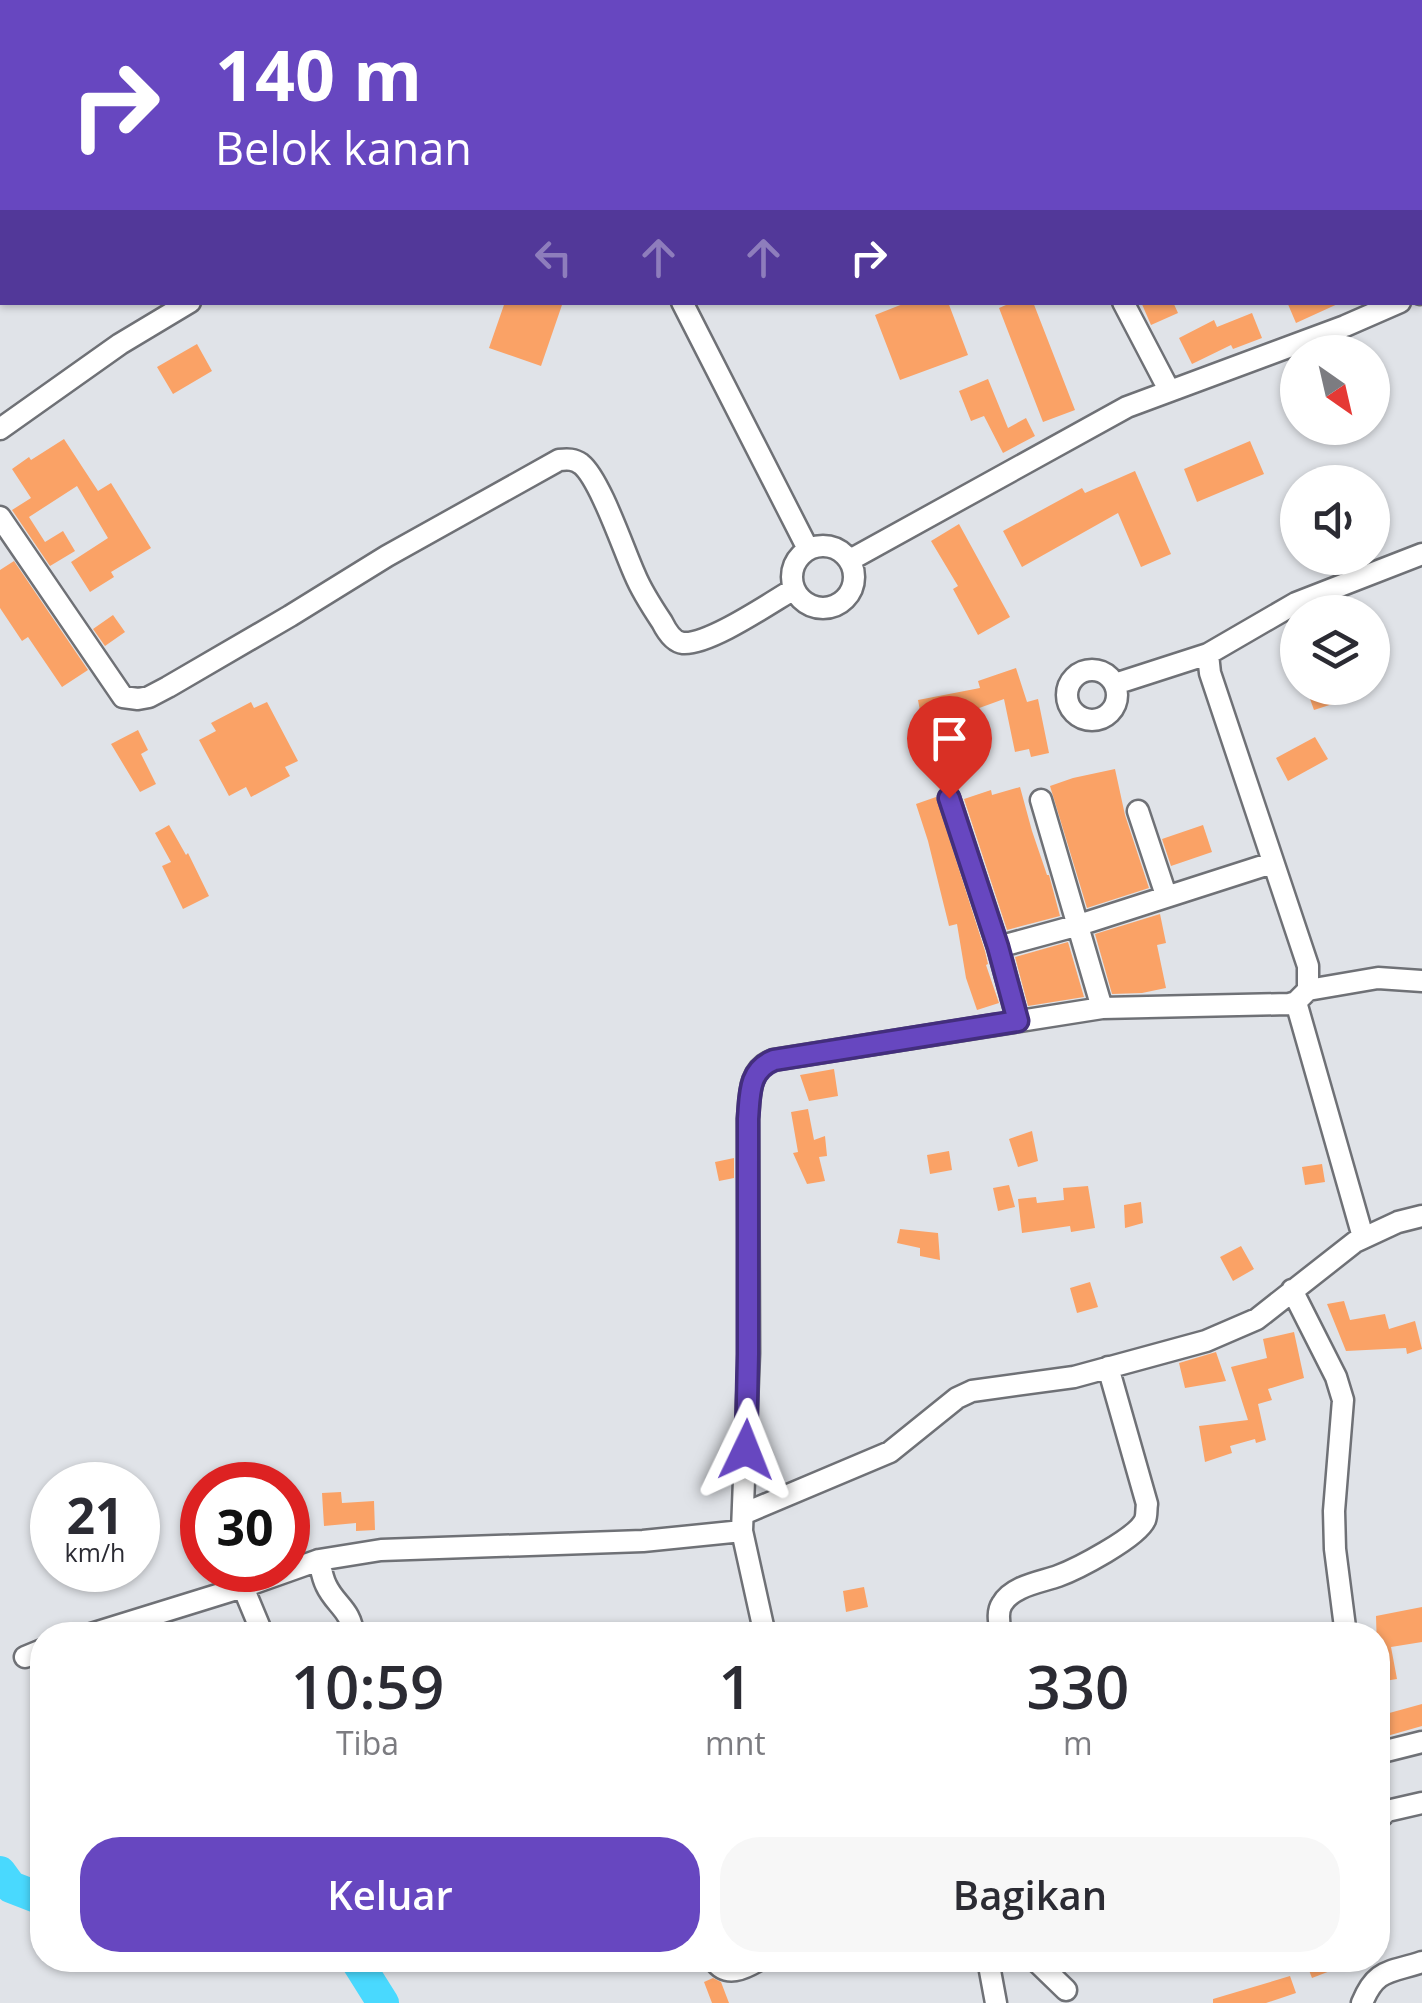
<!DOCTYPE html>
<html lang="id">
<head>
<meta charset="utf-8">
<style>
	:root { --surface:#fff; --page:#f7f7f7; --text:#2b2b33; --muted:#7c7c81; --accent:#6747c0 }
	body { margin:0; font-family:"Open Sans",sans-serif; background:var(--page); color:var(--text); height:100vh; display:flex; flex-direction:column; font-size:38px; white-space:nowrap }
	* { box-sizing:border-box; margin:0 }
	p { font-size:32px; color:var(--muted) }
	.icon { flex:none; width:55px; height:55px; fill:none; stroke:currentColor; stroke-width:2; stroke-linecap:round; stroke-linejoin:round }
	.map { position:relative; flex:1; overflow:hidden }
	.details { position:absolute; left:30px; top:1622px; width:1360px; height:350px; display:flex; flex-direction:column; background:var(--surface); border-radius:40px; box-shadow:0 2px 8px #0004 }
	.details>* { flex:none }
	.top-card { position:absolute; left:0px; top:0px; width:1422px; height:305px; box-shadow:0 2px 8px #0004; background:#6747c0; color:#fff; overflow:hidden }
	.needle { width:65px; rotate:146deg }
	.fabs { position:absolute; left:1280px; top:335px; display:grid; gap:20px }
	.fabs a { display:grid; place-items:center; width:110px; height:110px; border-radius:50%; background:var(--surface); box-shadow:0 2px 8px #0004; font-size:50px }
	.speed { position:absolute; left:30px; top:1462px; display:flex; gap:20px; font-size:50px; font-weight:700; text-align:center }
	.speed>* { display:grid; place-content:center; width:130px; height:130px; border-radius:50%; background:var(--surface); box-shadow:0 2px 8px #0004; line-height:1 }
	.speed small { font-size:25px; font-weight:400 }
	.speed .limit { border:15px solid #d22; background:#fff; color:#111 }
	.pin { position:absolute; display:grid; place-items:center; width:85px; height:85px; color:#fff; margin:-102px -42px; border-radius:50% 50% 50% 0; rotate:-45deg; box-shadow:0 0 10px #0007 }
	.pin .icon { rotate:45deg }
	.me { position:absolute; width:110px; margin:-55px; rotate:2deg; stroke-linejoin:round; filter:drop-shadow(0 0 8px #0008) }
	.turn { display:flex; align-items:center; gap:35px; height:210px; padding:0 50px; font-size:45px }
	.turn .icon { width:130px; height:130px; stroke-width:2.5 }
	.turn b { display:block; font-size:70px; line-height:85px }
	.lanes { display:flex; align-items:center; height:95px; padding:0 50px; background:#0003; justify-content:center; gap:50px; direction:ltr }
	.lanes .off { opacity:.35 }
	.eta { display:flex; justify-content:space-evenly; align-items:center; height:170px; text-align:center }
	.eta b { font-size:60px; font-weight:600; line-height:70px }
	.primary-button { display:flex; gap:20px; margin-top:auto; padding:20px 50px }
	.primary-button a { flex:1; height:115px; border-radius:40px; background:var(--accent); color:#fff; font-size:40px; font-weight:600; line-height:115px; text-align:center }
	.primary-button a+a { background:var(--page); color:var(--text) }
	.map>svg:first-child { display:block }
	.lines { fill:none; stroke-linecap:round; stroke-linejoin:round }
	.river { stroke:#49d9fe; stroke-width:32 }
	.building { fill:#faa266 }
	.minor-casing { stroke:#6f7176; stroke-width:25 }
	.minor { stroke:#fff; stroke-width:20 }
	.route-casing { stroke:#432e7d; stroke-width:25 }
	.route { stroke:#6747c0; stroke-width:18 }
</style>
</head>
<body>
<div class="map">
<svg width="1422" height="2003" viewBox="0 0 1422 2003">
	<rect width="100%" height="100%" fill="#e0e3e8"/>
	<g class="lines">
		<path class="river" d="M0,1872L11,1887L42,1899
			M356,1960L383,2003"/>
	</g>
	<path class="building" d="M505,302H563L541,366L489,348Z
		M908,302H948L968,355L900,380L875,315Z
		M1013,302H1033L1075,410L1043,422L999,308Z
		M1141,302H1173L1178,313L1151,325Z
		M1287,302H1342L1296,323Z
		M1252,313L1262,338L1233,349L1231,345L1192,364L1179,338L1214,320L1217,327Z
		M197,344L212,371L173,394L157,367Z
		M988,379L1008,428L1026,418L1035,436L1003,453L984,416L971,421L959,391Z
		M64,439L98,491L111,483L151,548L111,572L114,577L90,592L71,562L108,538L77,486L29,517L45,542L63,531L75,551L50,566L12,510L31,498L12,469L29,457L31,460Z
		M1250,441L1264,474L1197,502L1184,469Z
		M1135,471L1171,554L1141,567L1118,513L1022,567L1003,531L1082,488L1085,493Z
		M959,524L1010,617L978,635L953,589L958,586L931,541Z
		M14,561L88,670L62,687L28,637L22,641L0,608V570Z
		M113,615L125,632L105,646L93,629Z
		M1016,668L1027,702L1038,699L1049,753L1031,757L1029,749L1015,752L1004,699L971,711L972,717L952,721L960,763L931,769L918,700L980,688L978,681Z
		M1306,688H1341L1345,700L1314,710Z
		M251,702L254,708L267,702L298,761L285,767L290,776L251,797L246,787L229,796L199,740L216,731L211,723Z
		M138,730L148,750L141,754L156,784L140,792L111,744Z
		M1315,737L1328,759L1288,781L1276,758Z
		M1115,769L1125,815L1149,888L1087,908L1050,786L1073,778Z
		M1020,787L1032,831L1047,875H1049L1060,916L1007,930L964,799L991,790L992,795Z
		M936,797L985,951L988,964L986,965L999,1003L977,1010L966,978L957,924L949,926L928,841L916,804Z
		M169,825L186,855L188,853L209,896L183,909L162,866L171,862L155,833Z
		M1203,825L1212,852L1171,866L1162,839Z
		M1160,914L1166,943L1157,945L1166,988L1142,993L1112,994L1095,934Z
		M1068,942L1084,997L1028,1006L1015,957Z
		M834,1069L838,1096L809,1101L800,1075Z
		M808,1109L814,1140L825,1136L827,1156L819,1157L825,1181L807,1184L793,1153L798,1152L791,1112Z
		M1032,1131L1038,1161L1018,1167L1009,1139Z
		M949,1151L952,1170L930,1174L927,1155Z
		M734,1158V1178L719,1181L715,1162Z
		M1322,1164L1325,1182L1305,1185L1302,1167Z
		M1009,1185L1015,1207L998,1211L993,1188Z
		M1088,1186L1095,1228L1071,1232L1070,1226L1022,1233L1018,1199L1036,1197L1037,1203L1064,1200L1063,1188Z
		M1141,1202L1143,1223L1125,1228L1124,1205Z
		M900,1229L938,1233L940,1260L920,1256V1248L897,1243Z
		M1241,1246L1254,1269L1233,1281L1220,1257Z
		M1090,1282L1098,1307L1077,1313L1070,1288Z
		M1344,1301L1350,1320L1385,1314L1389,1329L1415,1321L1422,1349L1407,1354L1406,1348L1346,1351L1327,1304Z
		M1294,1332L1304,1378L1268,1389L1272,1400L1258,1404L1266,1440L1256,1443L1255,1439L1230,1446L1232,1453L1205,1462L1199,1426L1248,1420L1231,1367L1267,1358L1263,1339Z
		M1216,1352L1226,1381L1185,1388L1179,1363Z
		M341,1492L342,1503L374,1501L375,1530L356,1531V1523L324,1526L322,1493Z
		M864,1587L868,1607L846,1612L843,1591Z
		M1422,1607V1642L1391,1647L1397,1679L1378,1682L1376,1616Z
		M1422,1704V1726L1387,1736L1382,1715Z
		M1305,1960H1356V1961L1312,1978Z
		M1290,1976L1296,1993L1266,2003H1213V1999Z
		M713,1978L721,1982L729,2003H712L704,1982Z"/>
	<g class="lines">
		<defs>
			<path id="minor" d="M981,0L982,2
				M1314,0L1315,2
				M906,2L912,0
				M1282,2L1288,0
				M1420,294L1422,293
				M682,302L808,549
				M1123,302L1169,390
				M0,429L120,344L190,302
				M0,517L123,697L138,699L149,697L168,687L290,616L387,556L559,460C568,459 574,459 581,464C600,479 624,551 635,575C642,592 652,607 662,622C666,630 673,642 683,643C709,645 770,603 794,589
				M792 577a31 31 0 1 1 62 0a31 31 0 1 1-62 0Z
				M850,560L1127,407L1345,326L1400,302
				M1067 695a25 25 0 1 1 50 0a25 25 0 1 1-50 0Z
				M1115,684L1208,654
				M949,798L998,947L1018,1021
				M1041,800L1102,1008
				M1138,811L1166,895
				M998,947L1079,925L1272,863
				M1308,990V966L1210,673L1208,654L1296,603L1422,554
				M1296,1002L1363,1237
				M1292,1290L1336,1377L1343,1400L1334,1511L1335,1549L1346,1635
				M743,1514L890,1452L957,1398L972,1391L1074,1377L1206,1341L1257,1319L1355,1242L1398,1222L1422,1216
				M319,1560C321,1568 322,1577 326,1585C335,1605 352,1610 353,1635
				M243,1587L263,1635
				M88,1635L243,1587L319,1560L381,1550L643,1541L742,1531
				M765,1635L742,1531L749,1353L748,1119C750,1095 748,1070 773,1060L1102,1008L1289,1004L1296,1002L1308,990L1378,978L1422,981
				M1001,1635C1000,1625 996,1613 1002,1604C1012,1586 1041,1582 1058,1576C1077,1569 1137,1538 1145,1520C1147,1515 1146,1509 1147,1504L1108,1367
				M25,1657L42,1650
				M1378,1753L1422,1742
				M1378,1820L1387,1811L1422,1803
				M714,1960C726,1978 744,1969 759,1960
				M988,1960L996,2003
				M1035,1960L1066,1990
				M1362,2003C1376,1968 1390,1973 1422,1962"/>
		</defs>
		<use href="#minor" class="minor-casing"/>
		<use href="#minor" class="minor"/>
	</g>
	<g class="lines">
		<defs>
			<path id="route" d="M746,1450L748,1354V1119C750,1095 748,1070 774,1060L1018,1021L998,947L949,798"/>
		</defs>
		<use href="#route" class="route-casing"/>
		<use href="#route" class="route"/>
	</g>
</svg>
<div class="fabs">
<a><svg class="needle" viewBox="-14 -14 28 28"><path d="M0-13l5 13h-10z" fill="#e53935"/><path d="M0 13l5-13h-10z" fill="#7c7c81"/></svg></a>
<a><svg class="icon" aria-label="sound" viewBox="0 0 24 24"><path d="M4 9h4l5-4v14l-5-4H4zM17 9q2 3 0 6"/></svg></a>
<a><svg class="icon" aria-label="layers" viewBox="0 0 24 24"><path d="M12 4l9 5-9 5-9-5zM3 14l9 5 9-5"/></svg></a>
</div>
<div class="speed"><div>21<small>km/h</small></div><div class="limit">30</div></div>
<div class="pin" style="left:949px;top:798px;background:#d93025"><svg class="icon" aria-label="arrive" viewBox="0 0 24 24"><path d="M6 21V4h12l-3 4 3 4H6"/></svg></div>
<svg class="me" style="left:746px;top:1450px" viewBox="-20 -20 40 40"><path d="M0-17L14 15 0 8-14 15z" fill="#6747c0" stroke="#fff" stroke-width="4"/></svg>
<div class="top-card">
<div class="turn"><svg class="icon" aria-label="right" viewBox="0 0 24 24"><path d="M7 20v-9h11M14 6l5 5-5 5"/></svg><div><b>140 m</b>Belok kanan</div></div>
<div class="lanes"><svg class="icon off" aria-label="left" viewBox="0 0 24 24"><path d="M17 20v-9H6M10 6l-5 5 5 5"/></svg><svg class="icon off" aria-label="ahead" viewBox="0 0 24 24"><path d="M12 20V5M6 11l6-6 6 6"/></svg><svg class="icon off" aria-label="ahead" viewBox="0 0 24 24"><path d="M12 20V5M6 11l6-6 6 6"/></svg><svg class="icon" aria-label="right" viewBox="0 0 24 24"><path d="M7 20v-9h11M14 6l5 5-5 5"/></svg></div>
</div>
<section class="details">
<div class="eta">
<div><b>10:59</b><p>Tiba</p></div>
<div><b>1</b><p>mnt</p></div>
<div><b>330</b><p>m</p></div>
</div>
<div class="primary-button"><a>Keluar</a><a>Bagikan</a></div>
</section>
</div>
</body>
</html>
